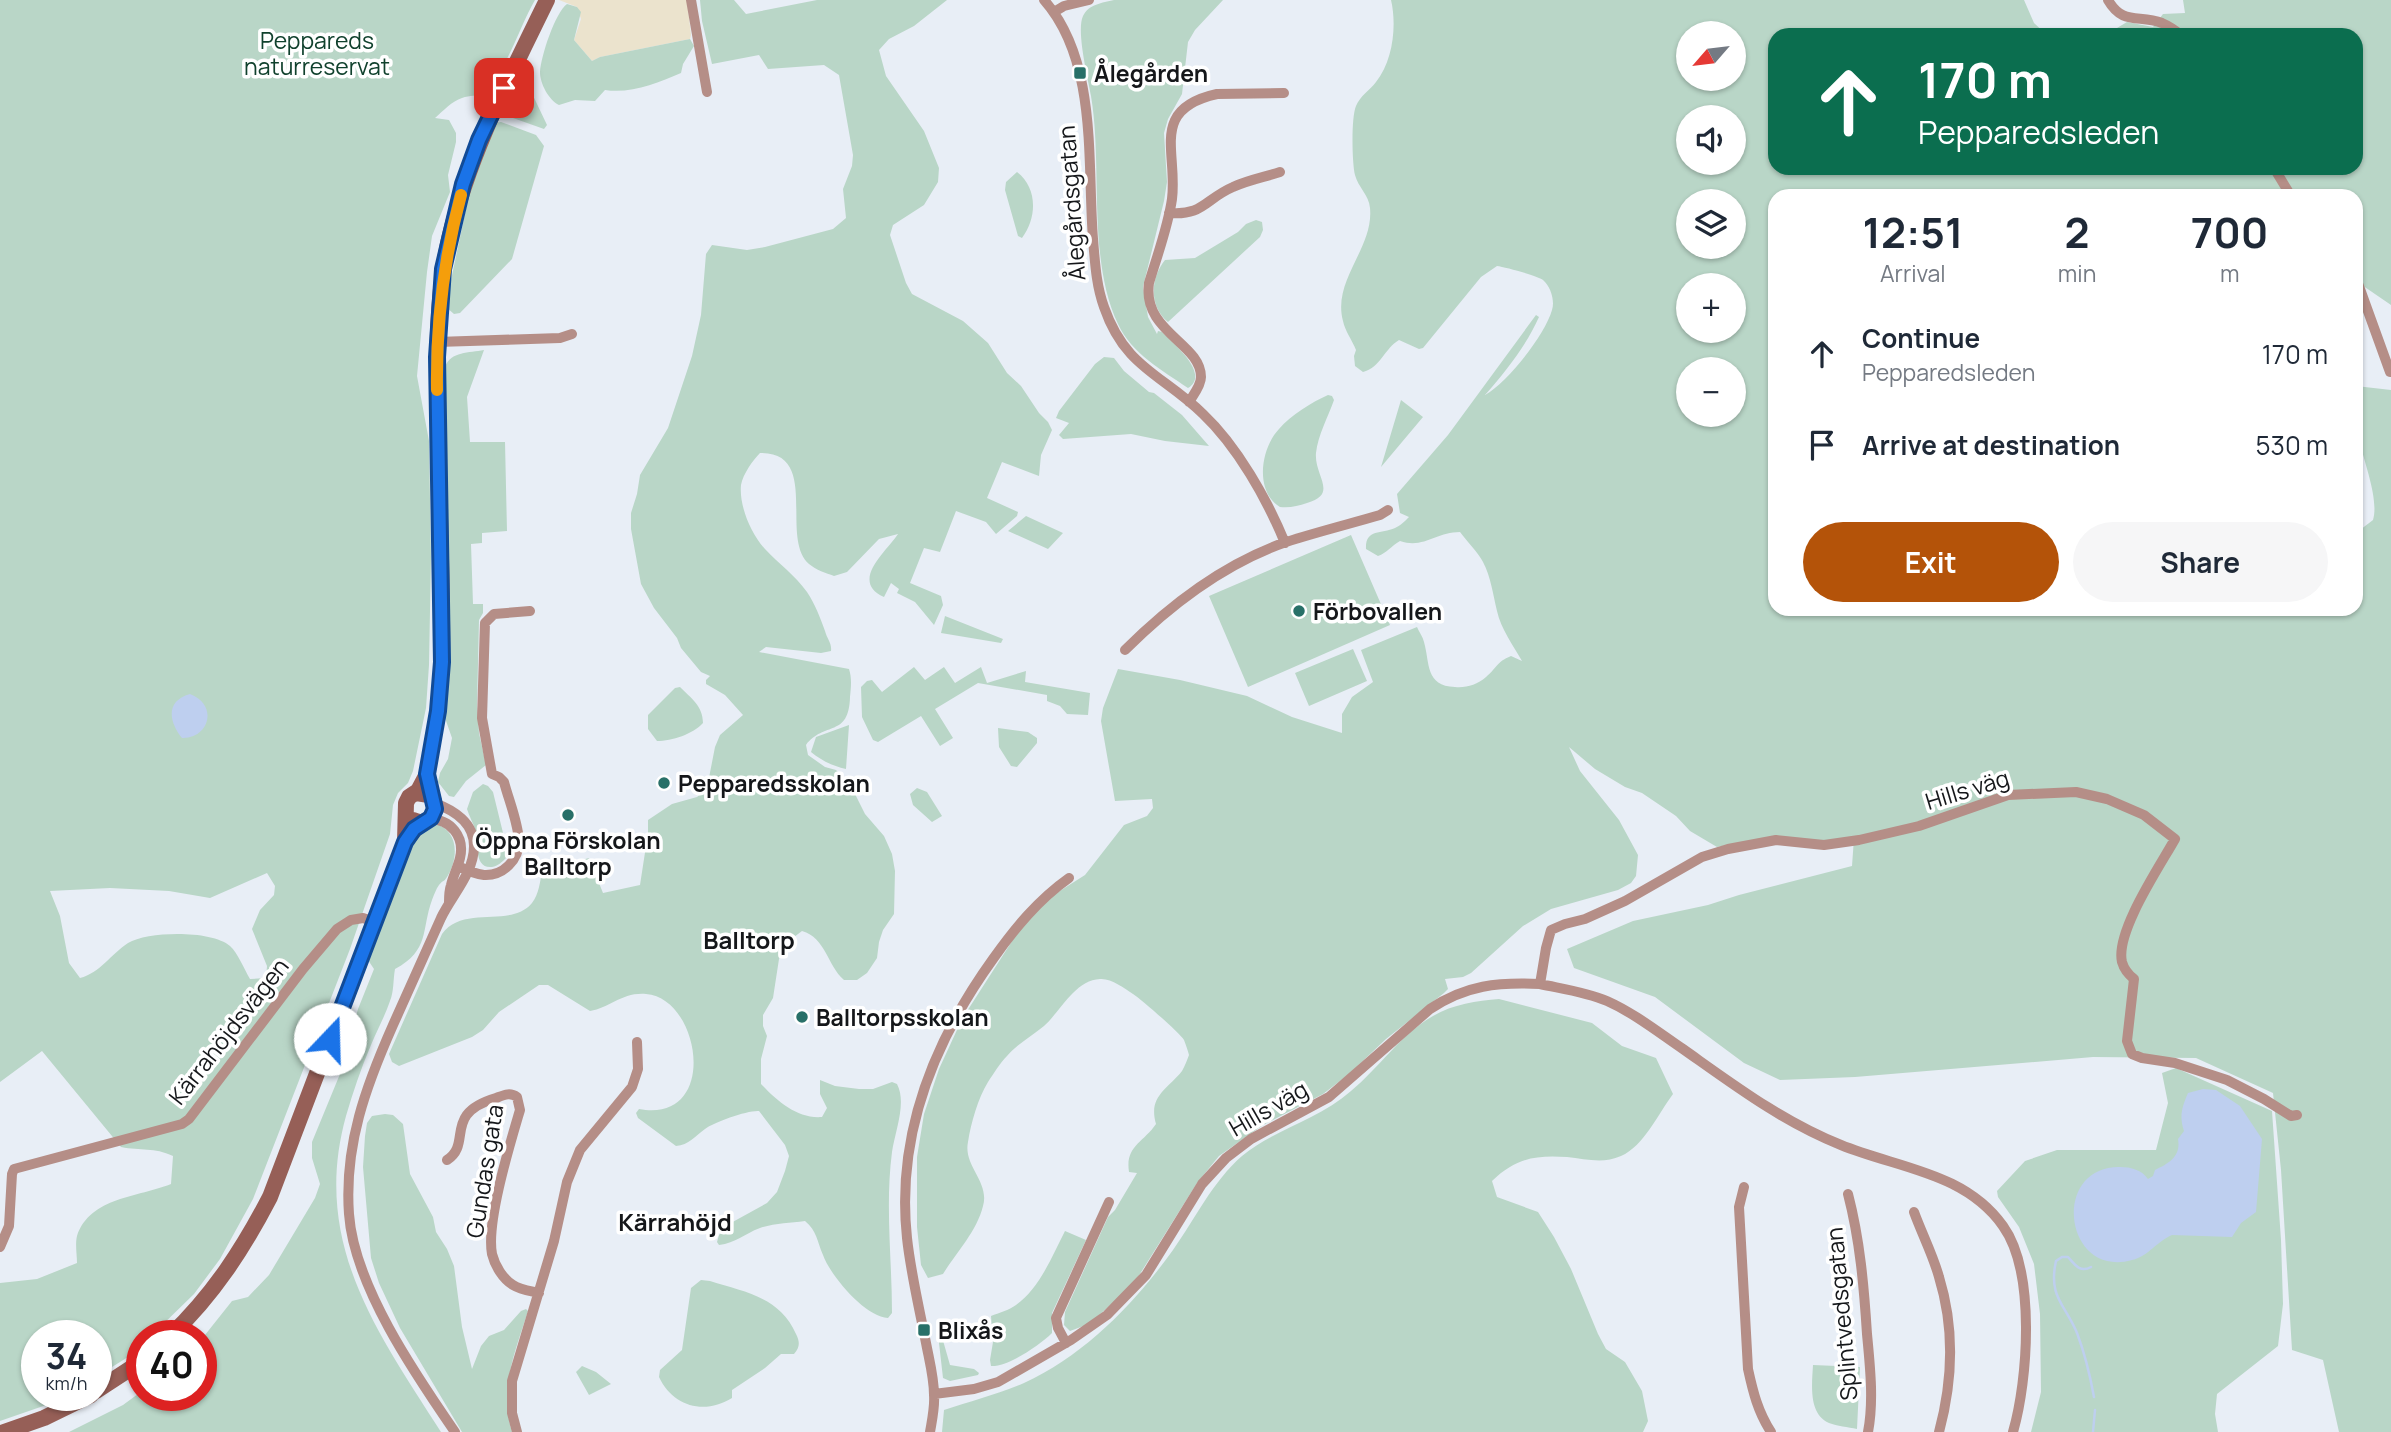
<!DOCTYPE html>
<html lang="en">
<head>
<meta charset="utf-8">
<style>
	:root { --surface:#fff; --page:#f6f6f7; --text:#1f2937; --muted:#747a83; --accent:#b45309 }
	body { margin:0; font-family:Manrope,sans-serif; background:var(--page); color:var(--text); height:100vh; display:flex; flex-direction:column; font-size:26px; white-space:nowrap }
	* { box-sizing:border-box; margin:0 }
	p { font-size:23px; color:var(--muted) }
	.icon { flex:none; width:38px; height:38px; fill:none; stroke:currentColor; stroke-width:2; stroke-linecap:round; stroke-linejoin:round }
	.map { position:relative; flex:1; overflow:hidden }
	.drawer { position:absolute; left:1768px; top:189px; width:595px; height:427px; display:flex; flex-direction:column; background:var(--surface); border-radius:21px; box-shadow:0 2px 5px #0004 }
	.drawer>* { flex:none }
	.top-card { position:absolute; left:1768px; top:28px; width:595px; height:147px; border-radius:21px; box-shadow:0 2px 5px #0004; background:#0b6e4f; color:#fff; overflow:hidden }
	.needle { width:46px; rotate:242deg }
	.controls { position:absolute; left:1676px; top:21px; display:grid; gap:14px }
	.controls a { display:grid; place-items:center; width:70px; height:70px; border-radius:50%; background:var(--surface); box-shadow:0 2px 5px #0004; font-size:35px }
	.speed { position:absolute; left:21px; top:1320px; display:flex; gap:14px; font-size:35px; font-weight:700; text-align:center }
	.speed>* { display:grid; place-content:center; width:91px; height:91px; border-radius:50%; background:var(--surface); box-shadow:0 2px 5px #0004; line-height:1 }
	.speed small { font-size:18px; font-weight:400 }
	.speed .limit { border:10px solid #d22; background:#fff; color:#111 }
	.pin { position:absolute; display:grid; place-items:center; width:60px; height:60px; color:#fff; margin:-30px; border-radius:14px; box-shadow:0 4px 10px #0006 }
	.me { position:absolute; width:77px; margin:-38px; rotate:21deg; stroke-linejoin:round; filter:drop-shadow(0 0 5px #0008) }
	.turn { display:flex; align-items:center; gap:24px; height:147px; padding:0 35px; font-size:32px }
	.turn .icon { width:91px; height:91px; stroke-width:2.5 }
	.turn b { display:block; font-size:49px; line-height:60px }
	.eta { display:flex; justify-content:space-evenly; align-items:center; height:119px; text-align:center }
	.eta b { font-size:42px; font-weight:700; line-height:49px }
	.button { display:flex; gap:14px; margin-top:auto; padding:14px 35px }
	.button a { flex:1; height:80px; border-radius:42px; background:var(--accent); color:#fff; font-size:28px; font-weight:700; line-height:80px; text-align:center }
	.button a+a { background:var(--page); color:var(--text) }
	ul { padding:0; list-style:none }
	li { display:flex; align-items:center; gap:21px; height:91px; padding:0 35px }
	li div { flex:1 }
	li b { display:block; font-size:26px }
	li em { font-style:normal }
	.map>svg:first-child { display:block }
	.industrial { fill:#ebe3cd }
	.green { fill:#b9d6c7; fill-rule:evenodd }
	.water { fill:#becfef }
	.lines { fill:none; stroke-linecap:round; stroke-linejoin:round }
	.stream { stroke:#becfef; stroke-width:2.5 }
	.street { stroke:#b58e87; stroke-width:10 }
	.secondary { stroke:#965f57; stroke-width:16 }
	.route-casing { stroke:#114b97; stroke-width:18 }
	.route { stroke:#1a73e8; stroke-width:12 }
	.slow { stroke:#f59e0b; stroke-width:12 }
	.poi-dot { fill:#287068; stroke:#fff; stroke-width:2.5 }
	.labels { text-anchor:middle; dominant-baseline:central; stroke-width:7; stroke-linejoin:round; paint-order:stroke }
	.park-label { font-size:23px; fill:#10412d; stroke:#fff }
	.poi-label { font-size:23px; font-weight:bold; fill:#15171a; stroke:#fff; text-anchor:start }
	.street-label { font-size:23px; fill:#15171a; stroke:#fff }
	.neighbourhood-label { font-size:24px; font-weight:bold; fill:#15171a; stroke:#fff }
</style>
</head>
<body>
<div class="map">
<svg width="2391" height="1432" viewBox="0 0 2391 1432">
	<rect width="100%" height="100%" fill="#e8eef6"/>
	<path class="industrial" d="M559,0H687L691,35L690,39L600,57L592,61L574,40L581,19L577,7Z"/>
	<path class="green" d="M0,0H535C519,27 507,72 483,92C477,97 470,95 462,98C452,101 443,111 435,118L449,120L456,133V142L448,175L450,192L432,236L427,272L417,376L429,441L431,557L429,665L426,708L413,771L408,783L398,793L393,805L390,834L350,949L253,1199L220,1259L194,1294L152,1335H142V1345L128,1357L96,1377V1335H37V1395H66L52,1403L0,1421V1283L37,1279L77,1263C77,1255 75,1244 77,1236C90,1197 139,1197 171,1184L173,1156C154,1147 141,1151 121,1147L42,1051L0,1082ZM267,873L275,886L274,895L260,910L252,929L267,966L266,978L250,979C244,969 238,953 230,946C212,930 148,931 128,943C111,954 100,973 80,978L69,963L60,916L50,891L110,888L169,891L210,898Z
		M700,0H734L746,14L817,0H947L914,26L889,39L879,50L886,76L924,131L939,168L938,182L924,205L893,225L890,235L906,283L912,294L963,321L988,343L1007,373L1021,386L1039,413L1048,422L1052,430L1041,455L1039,476L1002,462L987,498L1018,512L1017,516L996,534L986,522L956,511L940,552L924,548L910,583L941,596L943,605L934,625L915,602L897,593L899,589L891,583L884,597C849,581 887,551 898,534L879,539L847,572L834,576C826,573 816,570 809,564C779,538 821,452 760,453C753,460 743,474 741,485C739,506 751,534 765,549C779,564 795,575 807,592C815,604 820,617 825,631C827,639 832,643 831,651L821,653L766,647L759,652L849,669C852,678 851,687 850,697C849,738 824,721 806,745L808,755L825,767L836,770L850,784L865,814L884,836L892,854L895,871L894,914L883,930L879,942L877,958L867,973L857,980H844C827,965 826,938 802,931L790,940L782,951L779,959L773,998L763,1015V1026L767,1036L761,1059V1084C778,1102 798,1119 822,1117L827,1108L820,1094V1080L835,1086L859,1089H873L892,1082L897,1084C907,1103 895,1131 892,1152C885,1206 892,1259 892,1313L888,1318C865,1317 830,1275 823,1255C817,1241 817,1231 805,1221C790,1223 775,1223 760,1228C744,1234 736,1243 719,1245L717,1242L719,1235L729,1224L767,1203L777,1192L785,1171L789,1156L785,1145L759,1111C748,1110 714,1122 705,1129C695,1136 689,1145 676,1146L638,1118L636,1113L639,1109C720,1124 701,998 646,994C622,992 610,1008 590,1011L548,985H539L499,1012L483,1030L472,1037L399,1066L392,1062L389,1054L442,934C464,904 510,929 532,903C539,894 540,882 542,871L589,858L603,893L640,885L648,833V820L672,804L697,797L707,788L715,747L720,735L743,715L725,695L706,684V680L710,676L701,672L681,648L677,638L654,608L641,584L631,529V513L637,494L640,475L668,428L692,356L701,315L706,254L712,245L747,250L765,247L833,229L846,218L843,189L852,166L853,155L839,75L824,65L768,69L759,55L712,64L702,21Z
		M1114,0H1223L1195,30L1188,42L1182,94L1168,119L1164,133L1167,182L1164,201L1143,287L1148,317L1157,334L1158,331L1162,332C1173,343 1211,374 1188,388C1162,370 1132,354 1118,324C1087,259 1103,167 1091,96C1088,78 1076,31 1083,16C1089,4 1102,3 1114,0Z
		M1391,0H2024L2034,23L2047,35H1774V168H2356V35L2107,34L2127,22L2153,27L2163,14L2185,13L2183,0H2391V305L2356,281V196H1774V609H2356V533L2373,520C2379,500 2365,465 2360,443L2356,440V386L2391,390V1432H2339L2323,1360L2292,1350L2281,1170L2273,1093L2196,1058L2093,1057L1855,1077L1780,1080L1744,1063L1655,997L1574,968L1567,949L1633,921L1708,905L1739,895L1852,866L1854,838L1821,841L1769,837L1717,847L1690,831L1676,816L1642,793L1625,787L1595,769L1569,747L1580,771L1619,820L1638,855L1636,876L1631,883L1618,890L1551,909L1523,926L1471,973L1463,977L1445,979L1448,989L1444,993L1386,1039L1349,1074L1323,1094L1263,1125L1219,1156L1197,1183L1138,1277L1125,1292L1089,1324L1070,1331L1064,1325L1065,1312L1108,1217L1115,1210L1137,1173L1129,1172C1125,1146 1143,1143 1156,1124C1148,1096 1167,1090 1182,1071C1185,1066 1187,1060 1189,1055C1188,1051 1186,1045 1184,1040C1180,1033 1142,1000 1133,994C1124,988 1111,978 1100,979C1075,980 1060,1012 1044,1026C1032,1036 1017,1044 1007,1056C1000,1063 994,1073 988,1082C978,1098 971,1123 968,1142C963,1166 990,1182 983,1206C977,1231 956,1253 943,1274L928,1278L921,1265L917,1227V1157L924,1114L939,1069L962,1019L1016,935L1044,901L1085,875L1124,825L1147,816L1153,808L1152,799L1115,801L1101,721L1103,708L1118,669L1180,680L1247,696L1292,717L1342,733V714L1352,697L1373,682L1361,650L1417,627C1419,632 1423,637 1424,642C1430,663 1425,686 1455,687C1466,688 1477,685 1486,677C1497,668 1496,662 1511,656L1522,661C1513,645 1501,629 1497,611C1493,595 1491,577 1483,562C1479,554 1466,540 1460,532C1436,532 1424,549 1400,541C1391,546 1387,553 1378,556L1366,549C1365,529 1381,534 1395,528C1400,526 1405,521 1409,517L1400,513L1397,494L1448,435L1536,315L1539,317C1526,346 1506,371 1485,395C1507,383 1545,335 1552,310C1555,301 1551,287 1543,280C1538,276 1505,267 1497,266L1481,277L1423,348L1419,349L1399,340C1385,348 1380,368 1363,372L1355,366L1354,356L1356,350C1352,340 1345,331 1343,321C1332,280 1374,248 1370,208C1369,195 1358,187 1355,175C1352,163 1351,117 1356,106C1360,96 1370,90 1376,82C1393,61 1397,25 1391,0ZM1689,33H1734V79H1689ZM1689,117H1734V163H1689ZM1689,201H1734V247H1689ZM1689,285H1734V331H1689ZM1689,369H1734V415H1689Z
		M567,4L577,7L581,12L574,40L592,61L600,57L690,39L694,46L683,64L681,73C657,83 631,94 605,90L595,101L575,100L559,105C549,100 540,84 540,72C541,56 555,13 567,4Z
		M522,82L527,83L547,125L544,129L513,118L506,112C505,101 514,88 522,82Z
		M501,122L536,135L544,146L542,153L512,259L460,313L454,314L446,307L447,299L470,190L495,123Z
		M1017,172C1038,188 1037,218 1022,238L1018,236L1005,190L1006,182Z
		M1256,220L1262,222L1263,230L1260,237L1168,322C1149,306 1150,279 1165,260L1195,258L1238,232L1246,224Z
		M484,350L467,397L470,442H505L507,531L482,533V543L471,544L473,604H483V613L479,620L477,706L479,733L486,765L466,781L454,797L449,796L438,782L440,773L448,759L452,738L445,718L450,631L445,367C451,351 469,353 484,350Z
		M1104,357L1114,358L1124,371L1149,392L1154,393L1182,415L1209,446L1165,441L1131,434L1063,439L1059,435L1069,423L1056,418L1059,411L1095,364Z
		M1328,395L1332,396L1334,400C1328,417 1318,435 1316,453C1314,476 1339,494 1307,503C1298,506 1290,508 1280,507C1254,491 1261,448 1279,429C1291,415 1312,402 1328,395Z
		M1401,400L1423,417L1381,467Z
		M1026,516L1063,533L1048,549L1008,531Z
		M1351,535L1390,625L1248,687L1209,596Z
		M945,616L1003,639L1001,643L941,633Z
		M1353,649L1367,681L1309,706L1295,673Z
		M914,667L925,680L944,667L955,683L981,667L987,683L1026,671L1025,682L1090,693L1088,715L1067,714L1060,706L1047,701V695L978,683L935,709L953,738L940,746L921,716L878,742L873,740L862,717L861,687L867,681L872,680L882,692Z
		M680,687C691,698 703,706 703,723C693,734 672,741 657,741L648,729V715L675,688Z
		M849,725L846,769C833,766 822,761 811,752L816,737Z
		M998,728L1028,732L1037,738V743L1017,767L1011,766L999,747Z
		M483,784L488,786L493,792L505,841L506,858C502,862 498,866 492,867C473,869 479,841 475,830C473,822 469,816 467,809L473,792Z
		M917,788L927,792L942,816L932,822L913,805L910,794Z
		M434,823C459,830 459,858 447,877C444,882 443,880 439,885C436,889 434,895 432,900C421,930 430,950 395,969C393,980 394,991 390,1001C385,1016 377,1030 371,1045C361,1068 353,1092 346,1116C311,1242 377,1332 441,1432H69L123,1405L142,1391V1395H201V1340L232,1301L248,1297L269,1275L315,1198L320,1184L312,1158V1142L340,1074L358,1009L374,969L368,960L414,835Z
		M1499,999L1592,1023L1622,1046L1656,1058L1673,1094C1658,1114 1644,1146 1621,1156C1603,1164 1586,1159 1567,1157C1535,1155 1516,1158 1492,1181L1497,1197L1538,1212L1554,1237L1571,1269L1598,1334L1606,1349L1625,1362L1642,1391L1648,1421L1643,1432H942L944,1410C971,1401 998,1394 1024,1383C1085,1355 1135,1303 1173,1250C1195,1219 1213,1181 1242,1156C1275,1129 1318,1120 1351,1091C1379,1068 1401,1034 1433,1016C1453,1004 1477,1001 1499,999Z
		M2176,1068L2272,1111L2281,1240L2283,1304L2278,1346L2217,1394L2215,1414L2218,1432H2031L2041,1392L2040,1314L2034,1264L2019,1227L1998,1197L1997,1191L2025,1161L2057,1150H2156L2168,1103L2162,1073Z
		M385,1114L393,1115L403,1124L410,1174L433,1217L436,1232L447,1249L454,1266L462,1327L472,1369L481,1346L489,1336L504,1330L521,1311L526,1309L528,1311C515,1352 499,1389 512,1432H462L400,1328L379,1283L371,1258L363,1167L365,1136L367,1123L372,1116Z
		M1065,1231L1086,1240L1052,1313V1333C1040,1345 1008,1367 991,1366L990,1360L993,1342L991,1316C999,1313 1009,1310 1016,1305C1040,1288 1052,1256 1065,1231Z
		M701,1280L710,1281C745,1292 780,1297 796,1334C800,1342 800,1347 794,1354H781L765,1368L732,1390V1398C705,1415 673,1407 659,1377L660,1370L682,1350L691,1288Z
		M942,1337L950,1365L974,1369L979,1373L978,1375L950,1381L943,1378L939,1343V1338Z
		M1813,1365L1860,1367L1857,1429C1848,1427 1837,1426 1829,1423C1808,1414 1812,1384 1813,1365Z
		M582,1366L596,1372L611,1384L589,1395L576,1372Z"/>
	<path class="water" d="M190,694C219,705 209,739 182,738C169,722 165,701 190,694Z
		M2203,1089L2216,1090L2240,1106L2262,1139L2256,1212L2241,1223L2232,1237L2172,1235C2157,1241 2149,1256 2132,1260C2064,1279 2050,1166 2120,1167C2131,1167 2142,1170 2148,1179L2153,1176L2155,1170C2170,1163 2181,1156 2178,1139L2184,1131C2179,1116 2182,1107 2188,1093Z"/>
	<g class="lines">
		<path class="stream" d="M2091,1267C2080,1273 2075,1265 2068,1257H2062L2056,1261C2048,1297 2065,1304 2077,1333C2085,1354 2090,1375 2094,1397
			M2093,1432L2095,1410"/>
		<path class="street" d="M691,0L707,92
			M1044,0C1098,61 1087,162 1093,239C1095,262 1096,285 1104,307C1125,368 1162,374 1203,414C1237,446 1267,499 1285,543
			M2108,0C2123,26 2139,14 2162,23C2169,26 2175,30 2181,35
			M1054,12L1064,6L1089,0
			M2274,168L2291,196
			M1169,213C1203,216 1205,199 1233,187C1248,180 1265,177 1280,172
			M2356,278L2390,372
			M437,342L560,338L572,334
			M1189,402C1193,395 1201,386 1201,377C1201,343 1142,332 1149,283C1157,256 1168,227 1172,199C1178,152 1149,109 1217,94L1284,93
			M1125,650C1170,605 1226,563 1286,542C1317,532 1349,524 1380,515L1388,510
			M434,803C454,810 474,823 474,846C474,873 452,895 441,918C425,953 409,989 393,1025C366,1086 344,1145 349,1214C354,1285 415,1374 455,1432
			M429,819C451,819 465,837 460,858C458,867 453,876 451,885C449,891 449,897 449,902
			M458,866C466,870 474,874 484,875C503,876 519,860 519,841C518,822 509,801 504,782L499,777L492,774L482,718L485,623L494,614L530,611
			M1540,984C1563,989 1586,992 1607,1001C1634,1013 1658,1032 1683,1049C1734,1085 1783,1122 1841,1145C1897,1168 1965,1172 2003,1226C2036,1272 2028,1380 2013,1432
			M447,1160C473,1143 442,1114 496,1098C504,1095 510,1092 517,1097L520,1110C510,1144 486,1222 492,1254C495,1266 503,1279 513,1285C521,1290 531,1291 539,1293
			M1744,1187L1739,1207L1748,1369C1753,1392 1758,1412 1771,1432
			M1848,1194C1860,1240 1864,1287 1867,1334C1870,1366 1874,1401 1868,1432
			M1914,1212C1922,1234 1933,1255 1939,1277C1955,1329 1953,1380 1939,1432
			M0,1247L9,1226L12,1174L14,1169L182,1124L189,1119L303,969L337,929L351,920L363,918L375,922
			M1066,1343L1058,1328L1056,1318L1109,1202
			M934,1394L974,1389L998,1382L1071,1340L1107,1315L1146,1275L1202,1184L1226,1158L1251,1139L1329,1097L1430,1009C1466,985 1498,982 1540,984L1546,948L1551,930L1565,924L1585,919L1625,901L1702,857L1728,849L1776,840L1824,845L1859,840L1919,826L2008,795L2076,792L2107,799L2144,815L2175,839C2160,866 2115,932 2122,962C2124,969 2129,975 2134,979L2127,1041L2132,1054L2142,1058L2175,1063L2227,1080L2264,1099L2291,1116L2297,1115
			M517,1432L512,1413V1381L554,1241L567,1182L580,1150L632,1087L638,1069L637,1042
			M930,1432C932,1420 935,1407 934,1395C934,1379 930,1363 927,1348C920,1311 911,1275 907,1238C896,1136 934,1041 993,959C1015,928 1038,900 1069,878"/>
		<path class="secondary" d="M413,820C423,825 431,820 435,809L434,801L429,795L416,793
			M405,842L406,803L409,797L418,791L427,774L438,711L442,662C443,585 439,507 438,429C437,366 435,302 449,239C469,154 509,78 547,0
			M171,1335C213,1295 243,1249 270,1197L405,842L421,822
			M96,1391L142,1361
			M4,1432L44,1418L91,1395"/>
	</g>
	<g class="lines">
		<defs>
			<path id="route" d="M330,1039L405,842L414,829L431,818L435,809L427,774L438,711L442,662L437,357L443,269L463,184L479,140L504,88"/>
		</defs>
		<use href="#route" class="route-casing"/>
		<use href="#route" class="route"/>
		<path class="slow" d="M437,390C436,322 443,261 461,195"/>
	</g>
	<g class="poi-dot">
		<rect x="1073" y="66" width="14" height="14" rx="3.5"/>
		<circle cx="1299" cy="611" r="7"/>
		<circle cx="664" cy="783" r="7"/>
		<circle cx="568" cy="815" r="7"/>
		<circle cx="802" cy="1017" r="7"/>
		<rect x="917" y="1323" width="14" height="14" rx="3.5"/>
	</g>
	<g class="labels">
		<g class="park-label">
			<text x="317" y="40">Peppareds<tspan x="317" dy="26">naturreservat</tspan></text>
		</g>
		<g class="poi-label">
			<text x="1094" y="73">Ålegården</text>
			<text x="1313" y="611">Förbovallen</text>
			<text x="678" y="783">Pepparedsskolan</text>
			<text x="568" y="840" text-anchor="middle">Öppna Förskolan<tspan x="568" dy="26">Balltorp</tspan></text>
			<text x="816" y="1017">Balltorpsskolan</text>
			<text x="938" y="1330">Blixås</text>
		</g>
		<g class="street-label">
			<text transform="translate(1071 203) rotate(-94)">Ålegårdsgatan</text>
			<text transform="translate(1967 789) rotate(-17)">Hills väg</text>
			<text transform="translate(228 1031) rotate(-52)">Kärrahöjdsvägen</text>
			<text transform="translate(1268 1108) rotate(-30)">Hills väg</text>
			<text transform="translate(484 1171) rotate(-81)">Gundas gata</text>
			<text transform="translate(1841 1314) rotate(-95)">Splintvedsgatan</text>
		</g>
		<g class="neighbourhood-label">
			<text x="749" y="939">Balltorp</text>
			<text x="675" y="1221">Kärrahöjd</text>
		</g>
	</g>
</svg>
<div class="controls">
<a><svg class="needle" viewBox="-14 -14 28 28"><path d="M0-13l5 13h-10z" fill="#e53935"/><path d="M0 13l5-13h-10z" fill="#747a83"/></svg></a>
<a><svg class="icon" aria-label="sound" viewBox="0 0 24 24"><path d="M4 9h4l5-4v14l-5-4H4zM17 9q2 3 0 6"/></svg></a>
<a><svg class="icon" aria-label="layers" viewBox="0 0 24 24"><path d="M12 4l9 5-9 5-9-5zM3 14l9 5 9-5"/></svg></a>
<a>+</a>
<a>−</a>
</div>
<div class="speed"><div>34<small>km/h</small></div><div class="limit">40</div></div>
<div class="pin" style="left:504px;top:88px;background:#d93025"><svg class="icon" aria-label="arrive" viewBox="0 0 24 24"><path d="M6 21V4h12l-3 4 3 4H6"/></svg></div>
<svg class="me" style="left:330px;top:1039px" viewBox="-20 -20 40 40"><circle r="19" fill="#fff"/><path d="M0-13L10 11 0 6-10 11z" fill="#1a73e8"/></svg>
<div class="top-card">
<div class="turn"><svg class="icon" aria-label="ahead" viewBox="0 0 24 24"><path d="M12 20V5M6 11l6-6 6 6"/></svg><div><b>170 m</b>Pepparedsleden</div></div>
</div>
<section class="drawer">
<div class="eta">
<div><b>12:51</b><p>Arrival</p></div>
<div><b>2</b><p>min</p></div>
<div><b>700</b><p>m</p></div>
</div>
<ul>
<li><svg class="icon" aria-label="ahead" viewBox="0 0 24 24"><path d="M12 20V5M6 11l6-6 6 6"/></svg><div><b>Continue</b><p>Pepparedsleden</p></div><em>170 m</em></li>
<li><svg class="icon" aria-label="arrive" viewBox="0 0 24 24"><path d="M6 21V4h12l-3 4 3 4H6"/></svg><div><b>Arrive at destination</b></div><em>530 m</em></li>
</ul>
<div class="button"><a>Exit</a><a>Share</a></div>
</section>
</div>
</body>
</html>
